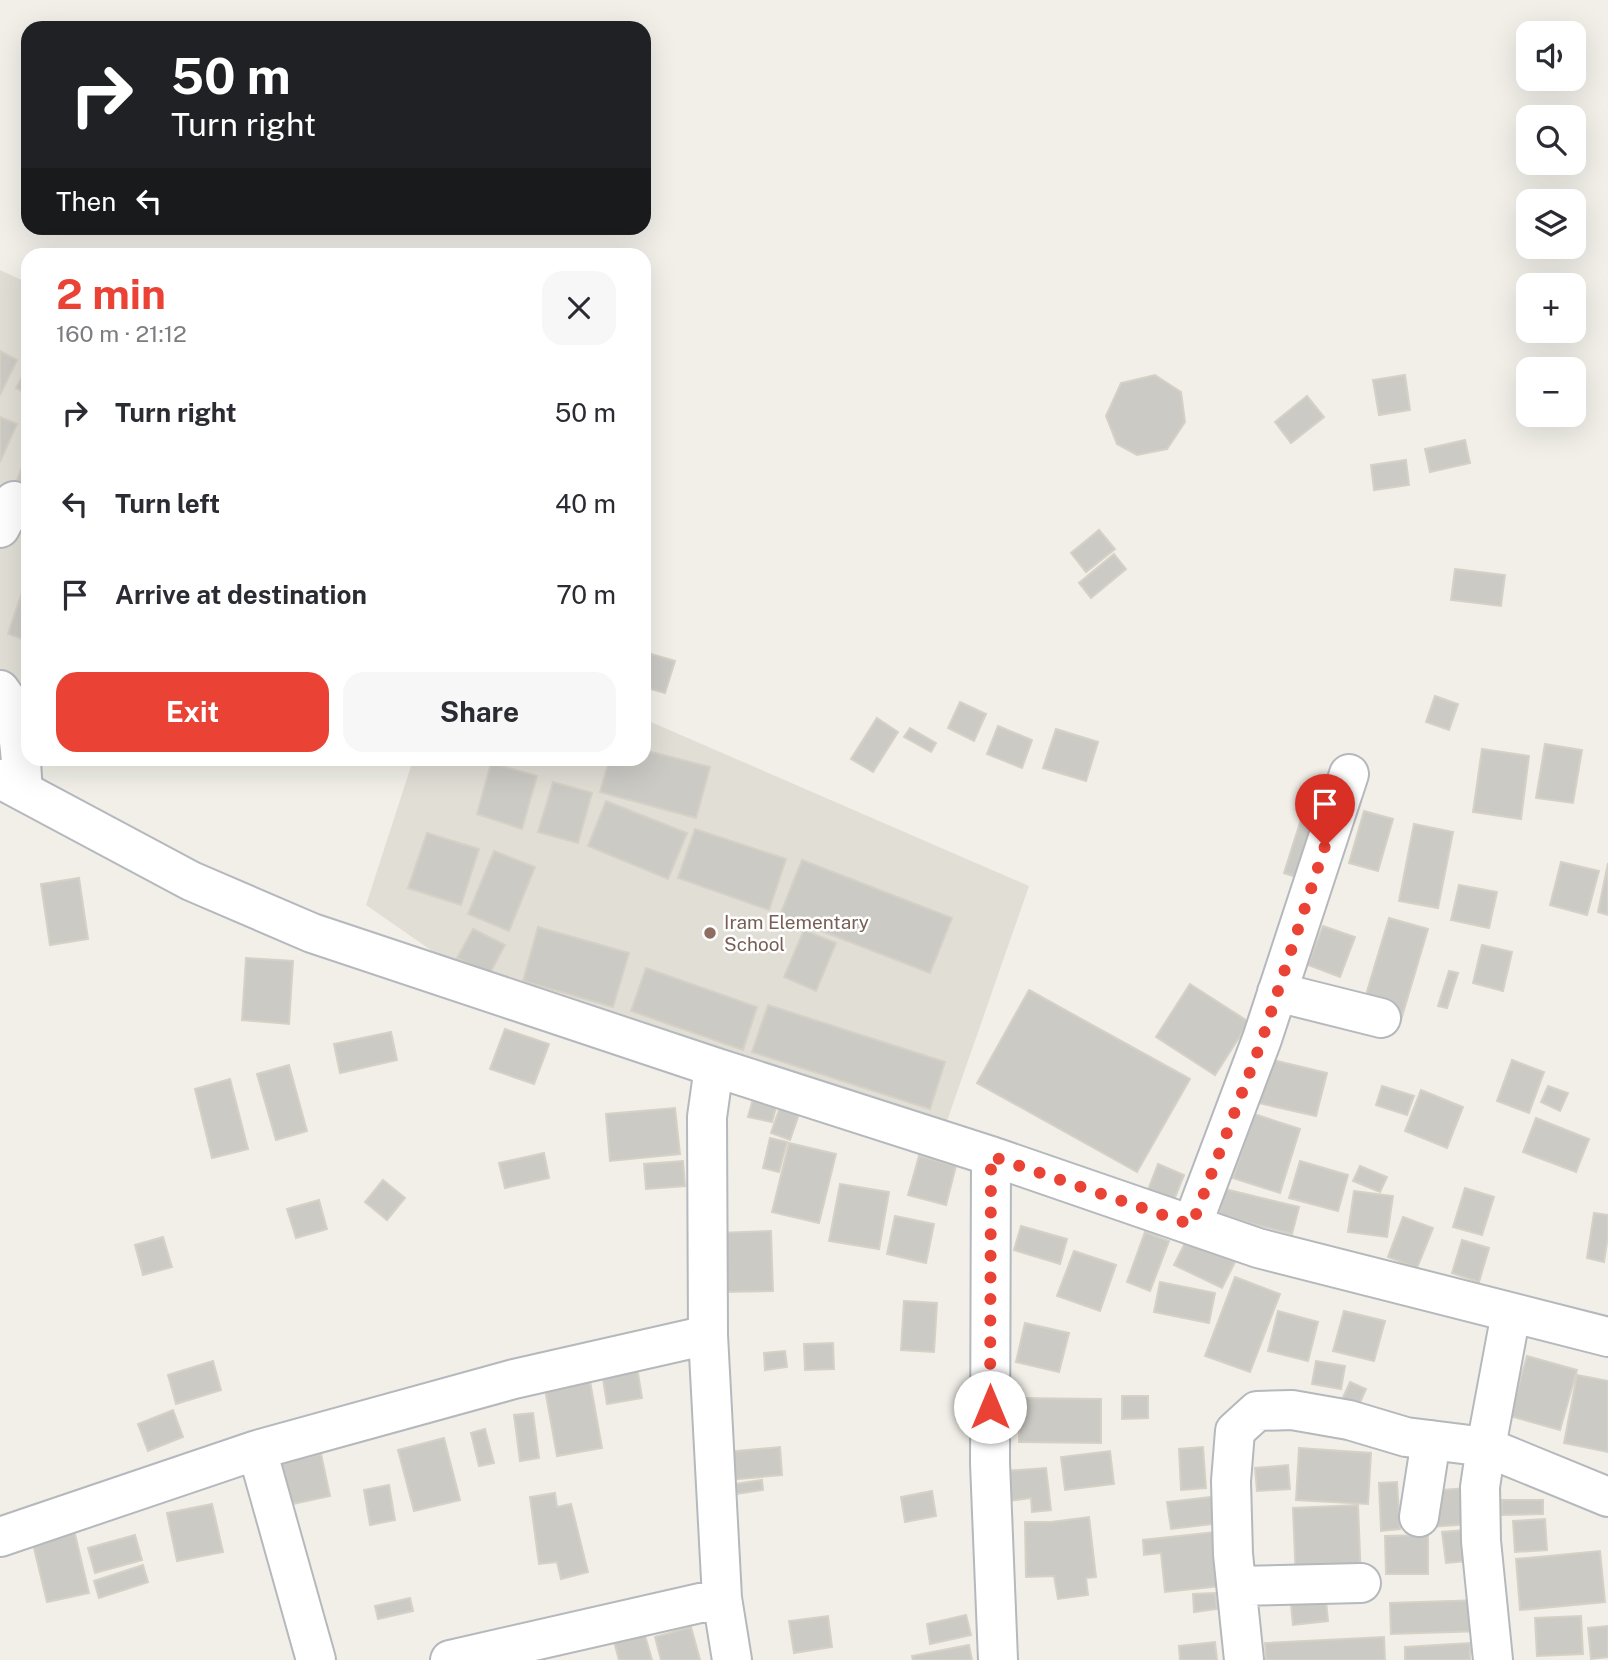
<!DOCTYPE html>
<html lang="en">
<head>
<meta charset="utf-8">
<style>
	:root { --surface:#fff; --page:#f7f7f7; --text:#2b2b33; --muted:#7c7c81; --accent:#ea4335 }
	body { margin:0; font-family:"Public Sans",sans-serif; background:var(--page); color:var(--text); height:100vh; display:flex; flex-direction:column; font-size:26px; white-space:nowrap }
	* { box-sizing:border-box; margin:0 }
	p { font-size:23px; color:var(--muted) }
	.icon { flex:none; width:38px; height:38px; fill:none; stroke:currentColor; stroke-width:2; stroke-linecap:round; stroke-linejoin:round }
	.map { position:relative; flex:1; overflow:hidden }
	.drawer { position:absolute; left:21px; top:248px; width:630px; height:518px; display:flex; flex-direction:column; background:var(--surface); border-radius:21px; box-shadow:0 7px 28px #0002 }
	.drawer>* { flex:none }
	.top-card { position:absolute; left:21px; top:21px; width:630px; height:214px; border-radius:21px; box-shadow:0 7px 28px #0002; background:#202124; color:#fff; overflow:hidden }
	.fabs { position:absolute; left:1516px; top:21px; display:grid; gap:14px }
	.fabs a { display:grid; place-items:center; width:70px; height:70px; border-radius:14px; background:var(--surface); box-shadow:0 7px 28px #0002; font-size:35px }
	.pin { position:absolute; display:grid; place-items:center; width:60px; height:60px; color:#fff; margin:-72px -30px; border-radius:50% 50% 50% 0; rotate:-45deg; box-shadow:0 0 7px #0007 }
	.pin .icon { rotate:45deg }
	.me { position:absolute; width:77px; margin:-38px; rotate:0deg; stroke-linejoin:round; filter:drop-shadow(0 0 5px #0008) }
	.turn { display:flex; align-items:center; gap:24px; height:147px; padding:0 35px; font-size:32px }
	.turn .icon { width:91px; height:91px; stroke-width:2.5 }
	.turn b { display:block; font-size:49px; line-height:60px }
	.then { display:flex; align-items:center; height:66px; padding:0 35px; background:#0003; gap:14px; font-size:26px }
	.round { display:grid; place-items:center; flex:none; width:74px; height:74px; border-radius:21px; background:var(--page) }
	.head { display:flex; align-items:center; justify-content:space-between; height:119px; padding:0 35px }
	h1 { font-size:42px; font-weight:700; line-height:52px; color:var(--accent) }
	.primary-button { display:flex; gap:14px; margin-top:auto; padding:14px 35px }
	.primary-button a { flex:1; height:80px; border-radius:21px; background:var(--accent); color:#fff; font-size:28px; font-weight:700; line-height:80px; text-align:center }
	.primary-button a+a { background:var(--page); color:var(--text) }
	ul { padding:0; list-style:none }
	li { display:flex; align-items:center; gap:21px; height:91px; padding:0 35px }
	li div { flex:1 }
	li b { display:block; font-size:26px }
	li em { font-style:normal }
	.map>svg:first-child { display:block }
	.education { fill:#e1ded6 }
	.building { fill:#cccac5; stroke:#d6d1c6; stroke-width:2 }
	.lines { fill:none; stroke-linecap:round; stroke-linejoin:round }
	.minor-casing { stroke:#b5b8bc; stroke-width:42 }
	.minor { stroke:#fff; stroke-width:38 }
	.route { stroke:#ea4335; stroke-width:12; stroke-dasharray:0 21.6 }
	.education-dot { fill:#8d6e63; stroke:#fff; stroke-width:2.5 }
	.labels { text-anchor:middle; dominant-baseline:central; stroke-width:5; stroke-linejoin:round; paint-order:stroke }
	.education-label { font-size:19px; fill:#785e54; stroke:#fff; text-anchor:start }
</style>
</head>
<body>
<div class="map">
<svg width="1608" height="1660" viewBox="0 0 1608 1660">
	<rect width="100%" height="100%" fill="#f1efe8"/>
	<path class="education" d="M0,270L28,283V712L0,709Z
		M644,719L1029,886L947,1121L831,1087L448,962L366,905L413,760H644Z"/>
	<path class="building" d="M0,351L17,360L0,395Z
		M28,366V395L16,388Z
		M1155,375L1181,392L1185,422L1167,449L1137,455L1117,444L1106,416L1121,383Z
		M1405,375L1410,410L1379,415L1373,380Z
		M1307,396L1324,417L1291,443L1275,422Z
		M0,417L17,424L0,462Z
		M1465,440L1470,463L1430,472L1425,449Z
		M28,451V484L17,480Z
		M1406,460L1409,485L1374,490L1371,465Z
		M1099,530L1115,549L1086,572L1071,553Z
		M1114,554L1126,569L1091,598L1079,583Z
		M1455,569L1505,575L1501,606L1451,600Z
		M28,574V641L8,634Z
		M644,652L675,661L665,693L644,687Z
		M1435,696L1458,704L1449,730L1426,722Z
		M960,702L986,714L974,741L948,728Z
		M877,718L898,732L873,772L851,759Z
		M998,726L1032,740L1022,768L987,754Z
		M910,728L936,743L931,752L904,737Z
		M1056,729L1098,742L1086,781L1043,768Z
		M1545,744L1582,750L1573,803L1536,798Z
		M1482,749L1529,756L1521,819L1473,812Z
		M644,750L710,767L696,818L600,792L609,760H644Z
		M491,763L537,776L522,829L477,814Z
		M553,782L592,793L578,843L538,832Z
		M606,801L687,833L668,879L588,846Z
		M1364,811L1393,819L1378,871L1349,863Z
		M1303,813L1324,820L1305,880L1284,873Z
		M1414,824L1453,832L1438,908L1399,901Z
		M695,829L786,859L769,910L678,878Z
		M427,833L479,849L461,905L408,888Z
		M494,851L535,867L509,931L468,914Z
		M802,860L952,918L930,973L780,915Z
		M1561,862L1599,871L1587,915L1550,905Z
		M1608,863V915L1598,912Z
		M79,878L88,939L50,945L41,884Z
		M1459,885L1497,892L1489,928L1451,920Z
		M1389,918L1428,929L1401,1020L1362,1008Z
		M1323,926L1355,937L1340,977L1308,965Z
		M538,927L629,953L613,1007L523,981Z
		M473,929L505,945L489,975L457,958Z
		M804,930L836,943L816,991L784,977Z
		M1482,945L1512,952L1503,991L1473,983Z
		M246,958L293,961L289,1024L242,1020Z
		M646,968L757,1007L743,1050L631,1011Z
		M1449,971L1458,973L1447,1008L1438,1006Z
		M1190,984L1249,1022L1215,1075L1156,1037Z
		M1029,990L1190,1079L1137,1172L977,1083Z
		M768,1005L945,1062L930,1109L752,1052Z
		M505,1029L549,1044L534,1084L490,1069Z
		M391,1032L397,1060L340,1073L334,1044Z
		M1265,1058L1327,1073L1316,1116L1254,1102Z
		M1512,1060L1544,1072L1529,1113L1497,1101Z
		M289,1065L307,1131L276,1140L257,1074Z
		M230,1079L248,1149L212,1158L195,1089Z
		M1382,1086L1414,1096L1407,1115L1376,1105Z
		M1548,1086L1568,1093L1560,1111L1541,1102Z
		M1421,1090L1463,1107L1447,1148L1405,1131Z
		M753,1099L777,1104L772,1122L748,1117Z
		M780,1107L799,1114L790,1140L771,1133Z
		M675,1108L680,1154L610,1161L606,1114Z
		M1254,1114L1300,1129L1280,1193L1233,1178Z
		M1536,1118L1589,1139L1576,1172L1523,1152Z
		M770,1138L787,1142L779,1172L763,1168Z
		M789,1143L836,1154L819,1223L772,1212Z
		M544,1153L549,1178L505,1188L499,1163Z
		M919,1156L956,1166L946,1205L908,1195Z
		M683,1161L685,1186L646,1189L644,1164Z
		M1300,1161L1348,1175L1338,1211L1289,1198Z
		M1158,1164L1184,1175L1174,1200L1148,1190Z
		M1360,1166L1387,1177L1380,1192L1353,1181Z
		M383,1180L405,1198L387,1220L365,1202Z
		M840,1184L889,1192L879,1249L829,1241Z
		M1465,1188L1494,1197L1482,1235L1453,1227Z
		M1225,1189L1299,1207L1292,1234L1219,1215Z
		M1354,1191L1393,1196L1387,1237L1348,1232Z
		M319,1200L327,1229L296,1238L287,1209Z
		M1594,1213L1608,1215V1236L1604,1262L1587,1258Z
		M895,1216L934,1224L926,1263L887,1254Z
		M1403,1217L1433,1228L1417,1268L1388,1257Z
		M1021,1226L1067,1239L1060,1264L1014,1250Z
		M771,1231L773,1291L721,1292L719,1233Z
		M1145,1232L1169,1241L1150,1291L1127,1282Z
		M163,1237L172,1267L143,1275L135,1245Z
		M1188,1237L1236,1260L1222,1288L1174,1265Z
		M1462,1240L1489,1248L1479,1282L1452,1273Z
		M1074,1251L1116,1265L1100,1311L1057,1296Z
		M1235,1277L1280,1294L1250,1372L1205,1356Z
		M1160,1282L1215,1293L1209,1323L1154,1312Z
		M904,1301L937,1303L934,1352L901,1350Z
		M1278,1311L1318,1322L1308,1361L1268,1351Z
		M1344,1311L1385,1321L1374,1361L1333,1351Z
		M1025,1323L1069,1333L1059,1372L1016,1362Z
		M833,1343L834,1369L805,1370L804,1344Z
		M785,1351L787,1367L765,1370L764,1353Z
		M1527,1356L1577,1370L1560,1430L1510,1416Z
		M213,1361L221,1390L176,1404L168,1375Z
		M636,1361L642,1398L607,1404L601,1367Z
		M1316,1361L1345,1366L1341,1389L1312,1384Z
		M1577,1375L1608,1381V1452L1564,1443Z
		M590,1381L602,1448L557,1456L545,1389Z
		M1350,1382L1366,1389L1356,1412L1340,1404Z
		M1122,1396H1148V1418L1122,1419Z
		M1019,1398L1101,1399V1443L1019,1442Z
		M173,1410L183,1437L148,1451L138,1424Z
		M533,1413L539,1458L520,1461L514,1415Z
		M485,1429L494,1463L479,1466L471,1433Z
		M444,1438L460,1500L414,1511L398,1450Z
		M780,1447L782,1475L728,1480L726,1452Z
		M1203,1447L1206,1488L1181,1490L1179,1449Z
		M1299,1448L1371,1453L1368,1504L1296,1500Z
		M1110,1451L1114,1484L1065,1490L1061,1457Z
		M321,1454L330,1496L288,1505L279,1463Z
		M1288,1465L1290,1489L1257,1491L1255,1468Z
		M1046,1468L1051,1510L1032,1512L1031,1498L1008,1501L1005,1471Z
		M762,1480L763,1490L729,1495L728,1485Z
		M1397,1482L1400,1529L1381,1531L1379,1483Z
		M389,1485L395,1520L370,1525L364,1490Z
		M1483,1487L1486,1523L1429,1527L1427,1491Z
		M932,1491L936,1516L905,1522L901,1497Z
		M555,1493L557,1507L571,1504L588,1572L561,1579L557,1562L539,1564L530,1497Z
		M1218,1496L1221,1523L1171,1529L1167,1502Z
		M1502,1500H1543V1514L1502,1515Z
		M212,1504L223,1552L177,1561L167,1513Z
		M1358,1505L1361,1580L1296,1583L1293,1508Z
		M1089,1517L1096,1577L1086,1578L1088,1595L1058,1599L1054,1576L1026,1577L1025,1522H1051Z
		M1545,1519L1547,1550L1515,1552L1513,1521Z
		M1476,1529L1480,1560L1446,1563L1442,1532Z
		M74,1530L89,1593L47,1602L32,1540Z
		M1224,1531L1230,1585L1165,1592L1161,1553L1144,1555L1143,1540Z
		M135,1535L142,1560L95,1573L88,1548Z
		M1428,1535V1574H1386L1385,1536Z
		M1600,1551L1605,1602L1520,1610L1516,1559Z
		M143,1565L148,1582L99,1598L94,1581Z
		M1325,1590L1328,1621L1293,1625L1290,1594Z
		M1215,1593L1217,1609L1194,1612L1193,1594Z
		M410,1598L413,1611L378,1619L375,1606Z
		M1482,1600L1483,1631L1391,1634L1390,1603Z
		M966,1615L971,1635L930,1644L927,1624Z
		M828,1616L832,1647L794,1653L789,1621Z
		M1581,1616L1583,1654L1537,1656L1535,1618Z
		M642,1625L652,1660H619L612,1634Z
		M1608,1626V1657L1591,1659L1588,1628Z
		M691,1627L700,1660H661L655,1637Z
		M1384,1637L1385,1660H1266L1265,1643Z
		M1215,1642L1217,1660H1180L1179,1646Z
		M1470,1643V1660H1405V1647Z
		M969,1645L972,1660H913L912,1656Z"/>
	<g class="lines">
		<defs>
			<path id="minor" d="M0,528L14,501
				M0,690C22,717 20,758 23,791
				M0,779L191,881L312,933L714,1067L991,1156L1258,1248L1608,1337
				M1277,992L1381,1018
				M714,1067L707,1117L708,1335L722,1598L732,1660
				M991,1156L990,1463L998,1660
				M1192,1225L1262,1039L1349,774
				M257,1450L316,1660
				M1419,1517L1431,1440
				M0,1537L257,1450L514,1379L708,1335
				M1237,1586L1361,1583
				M450,1660L722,1598
				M1244,1660L1233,1554L1231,1481L1235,1431L1257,1411L1292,1410L1349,1420L1406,1437L1486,1447L1608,1497
				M1493,1660L1481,1541L1480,1487L1486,1447L1511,1313"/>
		</defs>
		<use href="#minor" class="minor-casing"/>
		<use href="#minor" class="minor"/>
	</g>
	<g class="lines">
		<path class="route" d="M990,1407L991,1156L1192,1225L1262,1040L1325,846"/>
	</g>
	<circle class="education-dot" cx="710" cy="933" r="7"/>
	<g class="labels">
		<g class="education-label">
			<text x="724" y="922">Iram Elementary<tspan x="724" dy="22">School</tspan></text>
		</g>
	</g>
</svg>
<div class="fabs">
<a><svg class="icon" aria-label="sound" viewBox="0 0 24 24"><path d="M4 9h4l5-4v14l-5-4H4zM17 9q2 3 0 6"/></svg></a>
<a><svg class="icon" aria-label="search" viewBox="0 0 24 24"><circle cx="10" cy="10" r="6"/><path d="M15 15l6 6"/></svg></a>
<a><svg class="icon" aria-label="layers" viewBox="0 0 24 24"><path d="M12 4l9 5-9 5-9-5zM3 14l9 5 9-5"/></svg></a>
<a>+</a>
<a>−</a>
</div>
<div class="pin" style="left:1325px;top:846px;background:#d93025"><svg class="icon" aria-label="arrive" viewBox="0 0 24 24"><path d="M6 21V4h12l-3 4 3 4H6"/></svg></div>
<svg class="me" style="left:990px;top:1407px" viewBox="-20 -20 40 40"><circle r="19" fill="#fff"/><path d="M0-13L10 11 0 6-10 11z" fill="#ea4335"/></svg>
<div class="top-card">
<div class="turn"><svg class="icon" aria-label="right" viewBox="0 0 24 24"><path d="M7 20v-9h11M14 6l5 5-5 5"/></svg><div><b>50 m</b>Turn right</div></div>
<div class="then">Then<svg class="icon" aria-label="left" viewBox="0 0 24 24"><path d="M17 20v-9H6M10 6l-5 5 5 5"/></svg></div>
</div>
<section class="drawer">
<div class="head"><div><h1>2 min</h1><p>160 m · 21:12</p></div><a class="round"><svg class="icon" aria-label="close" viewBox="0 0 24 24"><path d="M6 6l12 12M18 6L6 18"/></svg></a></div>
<ul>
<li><svg class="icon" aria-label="right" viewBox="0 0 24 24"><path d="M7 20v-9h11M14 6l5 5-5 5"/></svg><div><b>Turn right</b></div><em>50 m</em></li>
<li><svg class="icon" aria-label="left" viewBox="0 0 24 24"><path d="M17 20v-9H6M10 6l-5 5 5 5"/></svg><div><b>Turn left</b></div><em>40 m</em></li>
<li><svg class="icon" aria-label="arrive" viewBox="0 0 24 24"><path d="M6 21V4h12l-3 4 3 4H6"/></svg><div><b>Arrive at destination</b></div><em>70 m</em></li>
</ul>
<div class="primary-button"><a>Exit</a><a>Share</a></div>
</section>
</div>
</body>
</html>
